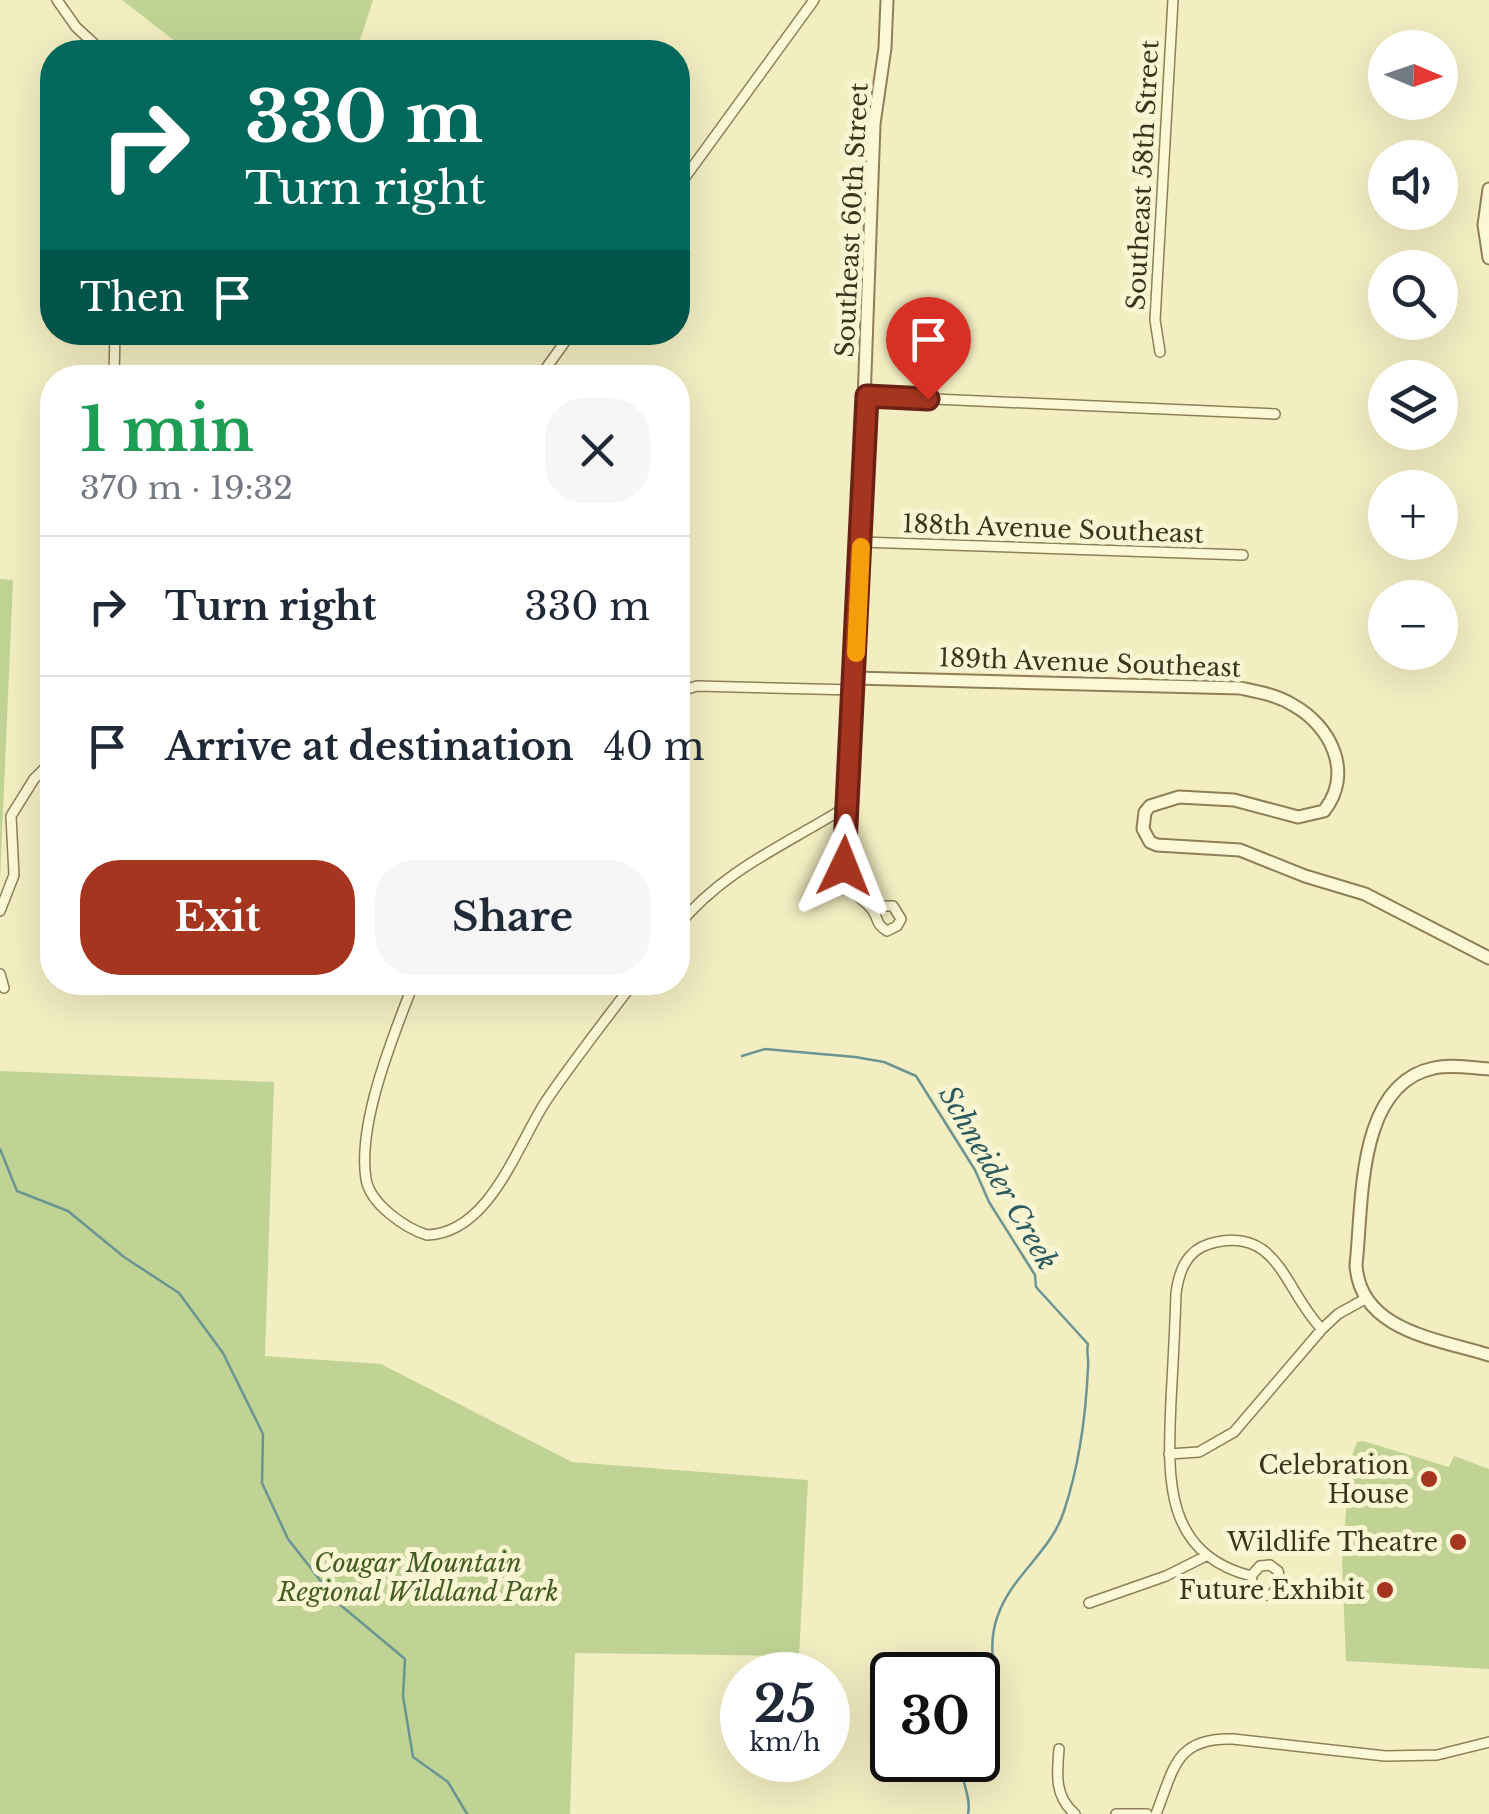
<!DOCTYPE html>
<html lang="en">
<head>
<meta charset="utf-8">
<style>
	:root { --surface:#fff; --page:#f6f6f7; --text:#1f2937; --muted:#747a83; --line:#e0e1e3; --accent:#a5351f }
	body { margin:0; font-family:"Libre Baskerville",serif; background:var(--page); color:var(--text); height:100vh; display:flex; flex-direction:column; font-size:38px; white-space:nowrap }
	* { box-sizing:border-box; margin:0 }
	p { font-size:32px; color:var(--muted) }
	.icon { flex:none; width:55px; height:55px; fill:none; stroke:currentColor; stroke-width:2; stroke-linecap:round; stroke-linejoin:round }
	.map { position:relative; flex:1; overflow:hidden }
	.side { position:absolute; left:40px; top:365px; width:650px; height:630px; display:flex; flex-direction:column; background:var(--surface); border-radius:40px; box-shadow:0 10px 40px #0002 }
	.side>* { flex:none }
	.hud { position:absolute; left:40px; top:40px; width:650px; height:305px; border-radius:40px; box-shadow:0 10px 40px #0002; background:#00695c; color:#fff; overflow:hidden }
	.needle { width:65px; rotate:92deg }
	.buttons { position:absolute; left:1368px; top:30px; display:grid; gap:20px }
	.buttons a { display:grid; place-items:center; width:90px; height:90px; border-radius:50%; background:var(--surface); box-shadow:0 10px 40px #0002; font-size:50px }
	.speed { position:absolute; left:720px; top:1652px; display:flex; gap:20px; font-size:50px; font-weight:700; text-align:center }
	.speed>* { display:grid; place-content:center; width:130px; height:130px; border-radius:50%; background:var(--surface); box-shadow:0 10px 40px #0002; line-height:1 }
	.speed small { font-size:25px; font-weight:400 }
	.speed .limit { border:5px solid #111; border-radius:15px; background:#fff; color:#111 }
	.pin { position:absolute; display:grid; place-items:center; width:85px; height:85px; color:#fff; margin:-102px -42px; border-radius:50% 50% 50% 0; rotate:-45deg; box-shadow:0 0 10px #0007 }
	.pin .icon { rotate:45deg }
	.me { position:absolute; width:110px; margin:-55px; rotate:2deg; stroke-linejoin:round; filter:drop-shadow(0 0 8px #0008) }
	.turn { display:flex; align-items:center; gap:35px; height:210px; padding:0 40px; font-size:45px }
	.turn .icon { width:130px; height:130px; stroke-width:2.5 }
	.turn b { display:block; font-size:70px; line-height:85px }
	.then { display:flex; align-items:center; height:95px; padding:0 40px; background:#0003; gap:20px; font-size:38px }
	.round { display:grid; place-items:center; flex:none; width:105px; height:105px; border-radius:40px; background:var(--page) }
	.headline { display:flex; align-items:center; justify-content:space-between; height:170px; padding:0 40px }
	h1 { font-size:60px; font-weight:700; line-height:75px; color:#1e9e55 }
	.cta { display:flex; gap:20px; margin-top:auto; padding:20px 40px }
	.cta a { flex:1; height:115px; border-radius:40px; background:var(--accent); color:#fff; font-size:40px; font-weight:700; line-height:115px; text-align:center }
	.cta a+a { background:var(--page); color:var(--text) }
	ul { padding:0; list-style:none }
	li { display:flex; align-items:center; gap:30px; height:140px; padding:0 40px; border-top:2px solid var(--line) }
	li div { flex:1 }
	li b { display:block; font-size:38px }
	li em { font-style:normal }
	.map>svg:first-child { display:block }
	.green { fill:#c0d394 }
	.lines { fill:none; stroke-linecap:round; stroke-linejoin:round }
	.stream { stroke:#6a9592; stroke-width:2.5 }
	.minor-casing { stroke:#8f7f56; stroke-width:12 }
	.tertiary-casing { stroke:#8f7f56; stroke-width:15 }
	.minor { stroke:#fcf8d6; stroke-width:9 }
	.tertiary { stroke:#fcf8d6; stroke-width:11 }
	.route-casing { stroke:#6b2214; stroke-width:25 }
	.route { stroke:#a5351f; stroke-width:18 }
	.slow { stroke:#f59e0b; stroke-width:18 }
	.poi-dot { fill:#a5351f; stroke:#f9f5d2; stroke-width:4 }
	.labels { text-anchor:middle; dominant-baseline:central; stroke-width:10; stroke-linejoin:round; paint-order:stroke }
	.street-label { font-size:25px; fill:#3d321c; stroke:#f9f5d2 }
	.poi-label { font-size:25px; fill:#3d321c; stroke:#f9f5d2; text-anchor:end }
	.park-label { font-size:25px; font-style:italic; fill:#435c21; stroke:#f9f5d2 }
	.water-label { font-size:28px; font-style:italic; fill:#2a595f; stroke:#f9f5d2 }
</style>
</head>
<body>
<div class="map">
<svg width="1489" height="1814" viewBox="0 0 1489 1814">
	<rect width="100%" height="100%" fill="#f3edc2"/>
	<path class="green" d="M122,0H373L356,52H189Z
		M0,579L13,580L0,880Z
		M0,1071L274,1082L265,1356L381,1364L572,1462L808,1480L799,1656L575,1653L570,1814H0Z
		M1363,1441L1449,1467L1454,1456L1489,1469V1669L1346,1661L1342,1561L1350,1461L1357,1442Z"/>
	<g class="lines">
		<path class="stream" d="M742,1056L765,1049L855,1057L884,1062L916,1076L975,1170L989,1202L1035,1275L1036,1287L1088,1344C1086,1352 1089,1358 1088,1367C1086,1414 1079,1466 1064,1511C1051,1552 1012,1575 998,1615C982,1657 1008,1689 978,1734
			M0,1149L17,1191L68,1211L124,1257L179,1293L223,1353L263,1434L262,1483L288,1539L338,1603L405,1659L403,1696L413,1757L448,1782L467,1814
			M963,1760C958,1778 972,1795 968,1814"/>
		<defs>
			<path id="minor" d="M57,0L76,27L103,52
				M678,187L814,0
				M1160,352L1155,320L1173,0
				M114,378L115,332
				M539,378L572,332
				M867,396L1275,414
				M861,542L1243,555
				M854,678L844,880C852,893 870,905 873,911C879,921 876,924 887,931L897,926L901,919L893,906H881L873,910
				M678,692L697,686L854,690
				M0,911L14,875L11,816L34,779L52,761
				M678,926C723,870 787,844 846,807
				M0,974L4,988
				M414,982C394,1034 357,1123 366,1179C370,1204 405,1228 427,1235C490,1233 517,1145 546,1101C573,1061 604,1022 634,982
				M1169,1454L1199,1452L1234,1432L1322,1329L1338,1314L1365,1299
				M1251,1576L1254,1590L1262,1595H1271L1281,1584L1278,1571L1270,1565L1260,1566L1251,1576C1162,1553 1168,1475 1171,1400C1173,1364 1175,1328 1176,1293C1179,1272 1186,1251 1209,1244C1279,1223 1285,1293 1322,1329
				M1089,1603L1166,1576L1206,1556
				M1059,1749C1057,1774 1054,1796 1075,1814
				M1116,1814H1147
				M1156,1814C1174,1769 1175,1737 1233,1739L1385,1756L1437,1755L1489,1742"/>
			<path id="tertiary" d="M887,0L885,48L874,124L854,678L1240,688C1259,692 1277,695 1293,705C1331,726 1354,773 1324,811L1298,817L1234,800L1179,797L1150,806L1145,812L1143,829L1150,842L1157,845L1240,850L1305,876L1365,894L1489,958
				M1489,189L1484,225L1489,258
				M1489,1069C1472,1068 1451,1064 1434,1068C1356,1084 1363,1203 1356,1265C1360,1331 1438,1339 1489,1355"/>
		</defs>
		<use href="#minor" class="minor-casing"/>
		<use href="#tertiary" class="tertiary-casing"/>
		<use href="#minor" class="minor"/>
		<use href="#tertiary" class="tertiary"/>
	</g>
	<g class="lines">
		<defs>
			<path id="route" d="M844,866L867,396L928,399"/>
		</defs>
		<use href="#route" class="route-casing"/>
		<use href="#route" class="route"/>
		<path class="slow" d="M856,653L861,547"/>
	</g>
	<g class="poi-dot">
		<circle cx="1429" cy="1479" r="10"/>
		<circle cx="1458" cy="1542" r="10"/>
		<circle cx="1385" cy="1590" r="10"/>
	</g>
	<g class="labels">
		<g class="street-label">
			<text transform="translate(1143 175) rotate(-87)">Southeast 58th Street</text>
			<text transform="translate(852 220) rotate(-87)">Southeast 60th Street</text>
			<text transform="translate(1053 529) rotate(2)">188th Avenue Southeast</text>
			<text transform="translate(1090 663) rotate(2)">189th Avenue Southeast</text>
		</g>
		<g class="poi-label">
			<text x="1409" y="1465">Celebration<tspan x="1409" dy="29">House</tspan></text>
			<text x="1438" y="1542">Wildlife Theatre</text>
			<text x="1365" y="1590">Future Exhibit</text>
		</g>
		<g class="park-label">
			<text x="418" y="1563">Cougar Mountain<tspan x="418" dy="29">Regional Wildland Park</tspan></text>
		</g>
		<g class="water-label">
			<text transform="translate(998 1178) rotate(60)">Schneider Creek</text>
		</g>
	</g>
</svg>
<div class="buttons">
<a><svg class="needle" viewBox="-14 -14 28 28"><path d="M0-13l5 13h-10z" fill="#e53935"/><path d="M0 13l5-13h-10z" fill="#747a83"/></svg></a>
<a><svg class="icon" aria-label="sound" viewBox="0 0 24 24"><path d="M4 9h4l5-4v14l-5-4H4zM17 9q2 3 0 6"/></svg></a>
<a><svg class="icon" aria-label="search" viewBox="0 0 24 24"><circle cx="10" cy="10" r="6"/><path d="M15 15l6 6"/></svg></a>
<a><svg class="icon" aria-label="layers" viewBox="0 0 24 24"><path d="M12 4l9 5-9 5-9-5zM3 14l9 5 9-5"/></svg></a>
<a>+</a>
<a>−</a>
</div>
<div class="speed"><div>25<small>km/h</small></div><div class="limit">30</div></div>
<div class="pin" style="left:928px;top:399px;background:#d93025"><svg class="icon" aria-label="arrive" viewBox="0 0 24 24"><path d="M6 21V4h12l-3 4 3 4H6"/></svg></div>
<svg class="me" style="left:844px;top:866px" viewBox="-20 -20 40 40"><path d="M0-17L14 15 0 8-14 15z" fill="#a5351f" stroke="#fff" stroke-width="4"/></svg>
<div class="hud">
<div class="turn"><svg class="icon" aria-label="right" viewBox="0 0 24 24"><path d="M7 20v-9h11M14 6l5 5-5 5"/></svg><div><b>330 m</b>Turn right</div></div>
<div class="then">Then<svg class="icon" aria-label="arrive" viewBox="0 0 24 24"><path d="M6 21V4h12l-3 4 3 4H6"/></svg></div>
</div>
<section class="side">
<div class="headline"><div><h1>1 min</h1><p>370 m · 19:32</p></div><a class="round"><svg class="icon" aria-label="close" viewBox="0 0 24 24"><path d="M6 6l12 12M18 6L6 18"/></svg></a></div>
<ul>
<li><svg class="icon" aria-label="right" viewBox="0 0 24 24"><path d="M7 20v-9h11M14 6l5 5-5 5"/></svg><div><b>Turn right</b></div><em>330 m</em></li>
<li><svg class="icon" aria-label="arrive" viewBox="0 0 24 24"><path d="M6 21V4h12l-3 4 3 4H6"/></svg><div><b>Arrive at destination</b></div><em>40 m</em></li>
</ul>
<div class="cta"><a>Exit</a><a>Share</a></div>
</section>
</div>
</body>
</html>
